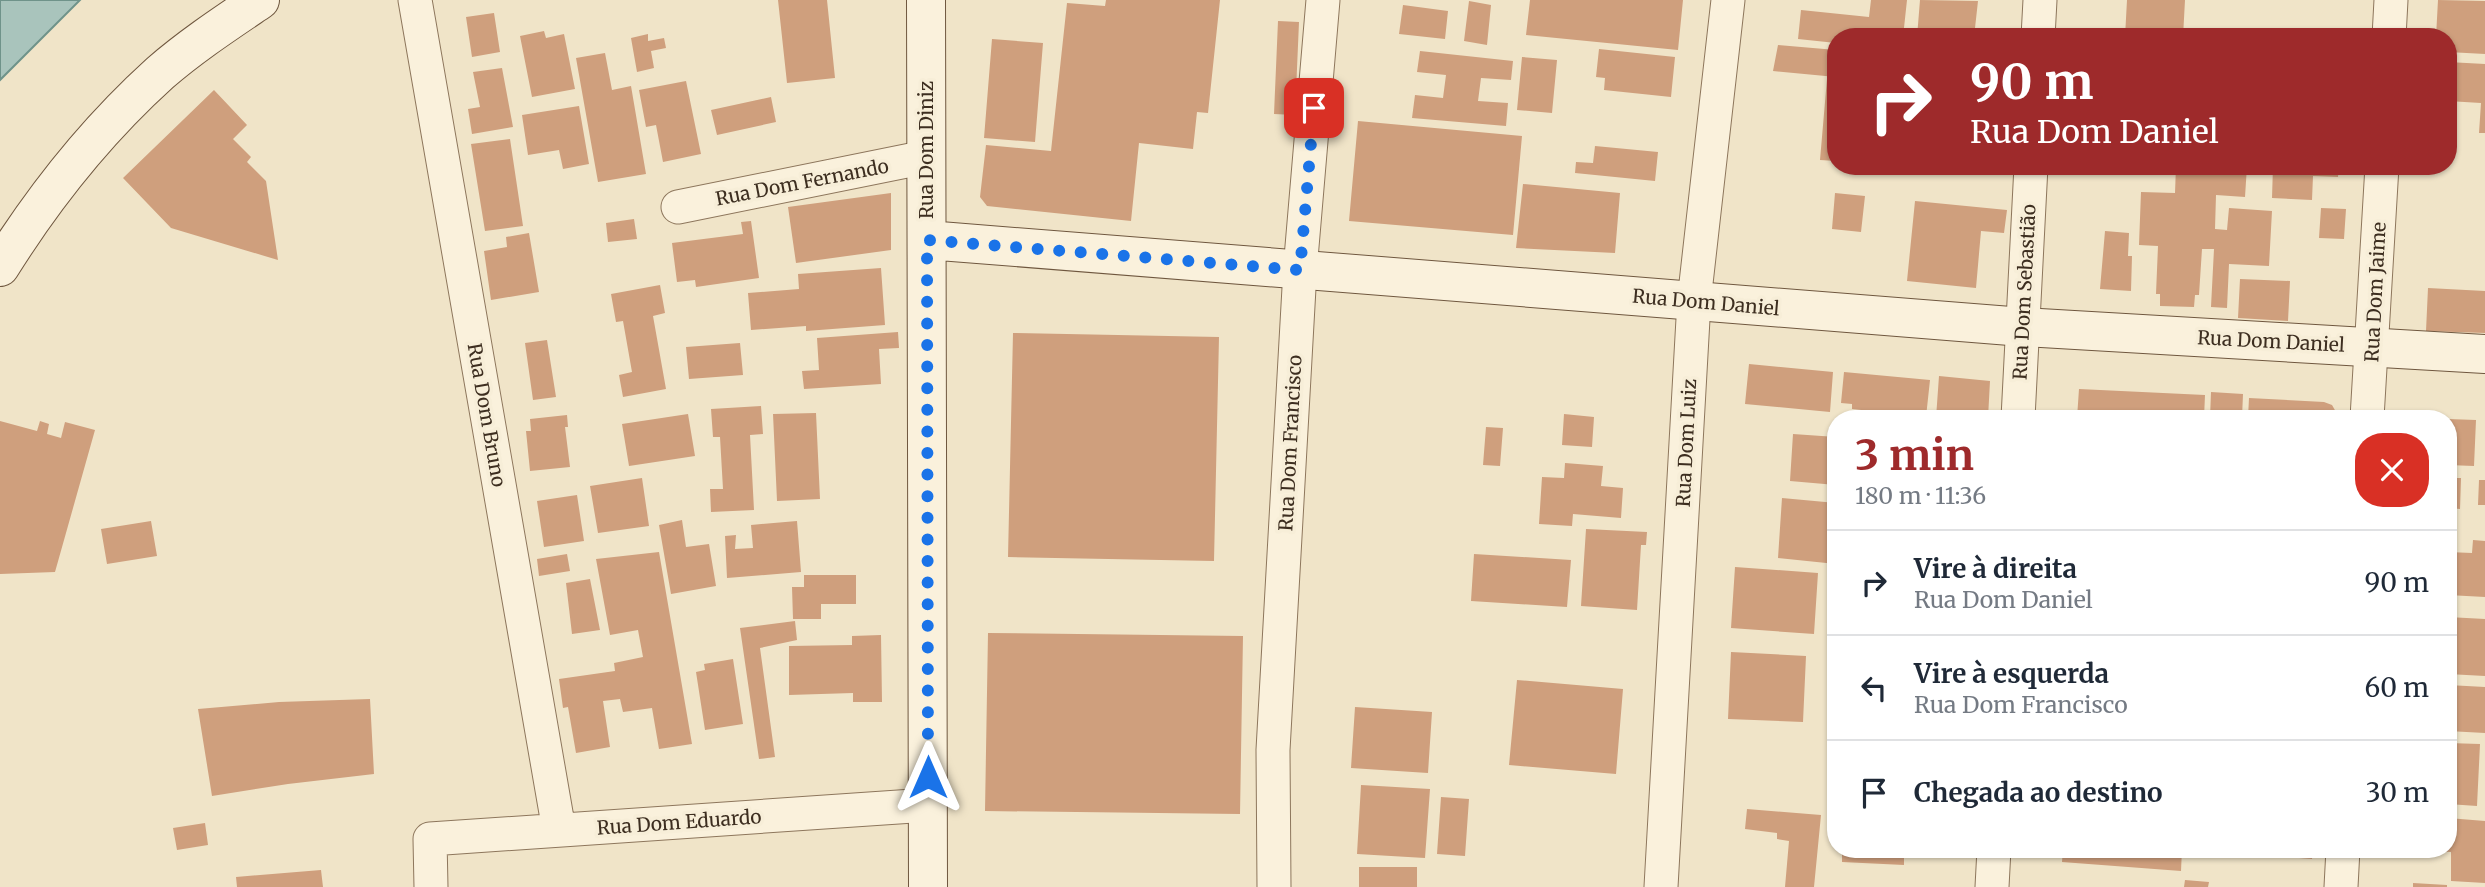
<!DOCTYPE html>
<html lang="pt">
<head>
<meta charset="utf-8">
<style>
	:root { --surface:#fff; --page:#f6f6f7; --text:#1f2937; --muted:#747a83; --line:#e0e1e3; --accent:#9e2a2b }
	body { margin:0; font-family:Merriweather,serif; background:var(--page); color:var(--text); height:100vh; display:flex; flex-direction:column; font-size:26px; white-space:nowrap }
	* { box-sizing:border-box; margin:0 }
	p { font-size:23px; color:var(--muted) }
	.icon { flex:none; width:38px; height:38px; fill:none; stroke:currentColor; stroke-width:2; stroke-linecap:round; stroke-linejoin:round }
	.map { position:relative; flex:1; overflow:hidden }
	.panel { position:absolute; left:1827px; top:410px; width:630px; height:448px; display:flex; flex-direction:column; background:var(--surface); border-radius:28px; box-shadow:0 2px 5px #0004 }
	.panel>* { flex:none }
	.top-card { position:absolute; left:1827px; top:28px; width:630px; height:147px; border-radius:28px; box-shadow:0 2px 5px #0004; background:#9e2a2b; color:#fff; overflow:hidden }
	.pin { position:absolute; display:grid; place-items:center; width:60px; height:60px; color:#fff; margin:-30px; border-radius:14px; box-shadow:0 4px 10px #0006 }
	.me { position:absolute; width:77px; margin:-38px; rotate:0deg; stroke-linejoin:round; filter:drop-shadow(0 0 5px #0008) }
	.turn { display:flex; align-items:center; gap:24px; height:147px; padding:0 28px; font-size:32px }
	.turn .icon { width:91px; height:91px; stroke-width:2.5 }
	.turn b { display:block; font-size:49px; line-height:60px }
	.round { display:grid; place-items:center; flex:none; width:74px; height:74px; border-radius:28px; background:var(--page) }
	.overview { display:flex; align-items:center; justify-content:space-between; height:119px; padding:0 28px }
	h1 { font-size:42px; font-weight:700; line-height:52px; color:var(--accent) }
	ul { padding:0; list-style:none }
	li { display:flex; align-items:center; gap:21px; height:105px; padding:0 28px; border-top:2px solid var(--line) }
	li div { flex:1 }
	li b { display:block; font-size:26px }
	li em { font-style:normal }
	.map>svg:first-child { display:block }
	.water { fill:#a9c4bc; stroke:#6f938a; stroke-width:2 }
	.building { fill:#cf9f7d }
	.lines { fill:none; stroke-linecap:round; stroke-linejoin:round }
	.street-casing { stroke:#8d765c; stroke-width:35 }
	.secondary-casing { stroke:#6f573f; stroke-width:40 }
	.street { stroke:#faf1dc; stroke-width:33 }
	.secondary { stroke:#faf1dc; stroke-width:38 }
	.route { stroke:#1a73e8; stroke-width:12; stroke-dasharray:0 21.6 }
	.labels { text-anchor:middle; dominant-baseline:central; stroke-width:7; stroke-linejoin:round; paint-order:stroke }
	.street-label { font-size:19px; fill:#3d2e20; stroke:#f7eed8 }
</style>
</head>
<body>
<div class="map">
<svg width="2485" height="887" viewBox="0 0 2485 887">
	<rect width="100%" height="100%" fill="#f0e4c8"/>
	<path class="water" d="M0,0H80L0,80Z"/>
	<path class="building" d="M778,0H827L835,78L787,83Z
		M1106,0H1220L1208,113L1197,112L1193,149L1139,143L1131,221L987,206L980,197L986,145L1051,151L1067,3L1105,6Z
		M1530,0H1683L1678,50L1526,35Z
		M1871,0H1907L1903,37H1836V43L1798,39L1801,10L1869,17Z
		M1920,0L1978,1L1974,37H1917Z
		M2127,0H2185L2183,37H2125Z
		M2438,0L2485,1V54L2448,52V37H2436Z
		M1469,1L1491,5L1487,45L1464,41Z
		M1403,5L1448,11L1445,39L1399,34Z
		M494,13L500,52L472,57L466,17Z
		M1278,21L1299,22L1295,115L1274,114Z
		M544,31L546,38L564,34L575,89L532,97L520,36Z
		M648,34V41L664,38L666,48L651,51L654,68L637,72L631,38Z
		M992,39L1043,43L1035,142L984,138Z
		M1778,45L1836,50V77L1773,71Z
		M1599,49L1675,57L1671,97L1604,90L1605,78L1596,77Z
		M1420,51L1513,61L1511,80L1481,78L1478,101L1508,103L1506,126L1412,118L1415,95L1443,98L1446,75L1417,72Z
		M605,53L612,90L631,86L646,174L598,182L576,58Z
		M1522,57L1557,60L1552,113L1517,110Z
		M2448,62L2485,64V133H2479L2481,103L2448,101Z
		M502,68L513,127L472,134L468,109L480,107L473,72Z
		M1827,79H1836V161L1820,160Z
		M686,81L701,154L663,162L656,125L646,127L639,90Z
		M214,90L247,125L233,139L251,157L247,162L266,181L278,260L171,228L123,178Z
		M771,97L776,122L717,135L711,110Z
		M579,106L589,164L563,169L559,150L528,155L522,115Z
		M1358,121L1522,136L1513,235L1349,221Z
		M510,139L523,226L485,231L471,144Z
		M1595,146L1658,152L1655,181L1575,173L1576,162L1593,163Z
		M2176,166H2247L2245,197L2216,195L2215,229L2227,230L2229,208L2272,211L2269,266L2229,264L2227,308L2211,307L2214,249H2202L2199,295H2195L2194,307L2160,306V294H2156L2158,246L2139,245L2141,192L2175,193Z
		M2273,166H2339L2338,177L2313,176L2312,200L2272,198Z
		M1523,184L1620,193L1615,253L1516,248Z
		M891,193V250L796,263L788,207Z
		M1835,193L1865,196L1861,232L1832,229Z
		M1915,201L2007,210L2004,233L1981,231L1976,288L1907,281Z
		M2321,208L2346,209L2344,239L2319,238Z
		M634,219L637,239L608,242L606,223Z
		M751,221L759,278L696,287L695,280L677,282L672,243L743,234L741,222Z
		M2105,231L2129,233L2128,256H2132L2131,291L2100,289Z
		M529,233L539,292L491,300L484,251L507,247L506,237Z
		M881,268L885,325L806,331V326L751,330L748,293L799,289L798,274Z
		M2240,279L2290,281L2288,321L2238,318Z
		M660,285L665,313L653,316L666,389L623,397L619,375L632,372L623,321L616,322L611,294Z
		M2428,288L2485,291V333L2426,331Z
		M898,332L899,348L879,349L881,384L804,389L802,371L819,370L817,338Z
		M1013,333L1219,337L1214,561L1008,557Z
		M547,340L556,397L533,400L525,343Z
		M740,343L743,375L689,379L686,347Z
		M1749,364L1833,372L1830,412L1745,404Z
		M1844,372L1930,380L1926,417L1852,409V404L1841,403Z
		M1939,376L1990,381L1988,418H1936Z
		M2079,389L2205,395L2204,418H2077Z
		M2211,392L2243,394L2242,418H2210Z
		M2249,398L2324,402L2332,405L2336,412V418H2248Z
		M761,406L763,434L750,435L754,510L711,512L710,489H723L720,437H713L711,409Z
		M816,413L820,499L777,501L773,414Z
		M688,414L695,456L629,466L622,424Z
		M1564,414L1594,417L1592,447L1562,445Z
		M567,415L568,427H565L570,467L530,471L526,431H531L530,419Z
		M2448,419L2476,420L2474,466L2448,465Z
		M0,421L37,431L40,421L49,424L47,434L61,438L65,422L95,430L55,572L0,574Z
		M1486,427L1503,428L1500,466L1483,465Z
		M1793,434L1836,437V485L1790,481Z
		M1565,463L1603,466L1601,486L1623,488L1621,518L1573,514L1572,526L1539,524L1542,477L1564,478Z
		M642,478L649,526L598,533L590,486Z
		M2448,478H2461L2460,509L2448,508Z
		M2479,480H2485V505H2478Z
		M577,495L584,541L544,547L537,501Z
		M1782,498L1836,503V564L1778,558Z
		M682,520L686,547L709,544L716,586L671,594L659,525Z
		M151,521L157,556L107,564L101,529Z
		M797,521L801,572L727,578L725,536L736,535L735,549L753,548L751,525Z
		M1586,529L1647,532L1646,545H1641L1637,610L1581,606Z
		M2473,540L2485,541V597L2448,595V552L2472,553Z
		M659,552L692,744L659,749L652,708L623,712L620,699L603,701L610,747L576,753L568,707L563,708L559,679L615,671L614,663L643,657L638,630L610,635L596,559Z
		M567,554L570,571L539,576L537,559Z
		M1474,554L1571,560L1567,607L1471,601Z
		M1735,567L1818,573L1814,634L1731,628Z
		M804,575H856V604H821V619H793L792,587H804Z
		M590,579L600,630L572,634L566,583Z
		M2448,617L2485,619V676L2448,674Z
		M795,621L797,640L760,648L775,757L759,759L740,628Z
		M988,633L1243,636L1240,814L985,811Z
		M881,635L882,702H853V693L789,695V646L852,645V636Z
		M1731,652L1806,656L1803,722L1728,719Z
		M733,659L743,724L705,730L696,672L705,670L704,664Z
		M1517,680L1623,689L1616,774L1509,765Z
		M2448,685L2485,687V733L2448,731Z
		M370,699L374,774L288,784L212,796L198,709L279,702Z
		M1355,707L1432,712L1428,773L1351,768Z
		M2448,743L2480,744L2477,806L2448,804Z
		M1361,785L1430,789L1425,858L1357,854Z
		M1441,797L1469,799L1465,856L1437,854Z
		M1747,809L1821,815L1814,887H1785L1789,841L1777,839V833L1745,829Z
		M2448,818L2485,821V883L2451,881V852L2433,851V849H2448Z
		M205,823L208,845L177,850L173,828Z
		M1842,849H1904V865L1842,862Z
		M2063,849H2182L2181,871L2062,862Z
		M2210,849H2313L2312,859L2210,851Z
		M1359,867H1417V887H1359Z
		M321,870L323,887H237L236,877Z
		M2185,880L2209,882L2208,887H2184Z
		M2413,883L2447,885V887H2413Z"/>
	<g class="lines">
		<defs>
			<path id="street" d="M415,0L559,830
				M2038,37L2040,0
				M2389,37L2391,0
				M678,207L926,157
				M2018,418L2031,166
				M2367,418L2382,166
				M431,887L430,839L928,805
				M1274,887L1273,750L1300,270L1323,0
				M1661,887L1694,301L1728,0
				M1992,887L1994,849
				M2341,887L2343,849"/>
			<path id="secondary" d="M926,0L928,887
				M927,240L2023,327L2485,354
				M0,267C45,195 97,130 160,73C191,46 226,23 260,0"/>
		</defs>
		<use href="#street" class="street-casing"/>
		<use href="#secondary" class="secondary-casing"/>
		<use href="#street" class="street"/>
		<use href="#secondary" class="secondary"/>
	</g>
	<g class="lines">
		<path class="route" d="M928,777L927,240L1300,270L1314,108"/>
	</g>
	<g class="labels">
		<g class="street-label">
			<text transform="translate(926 150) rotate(-90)">Rua Dom Diniz</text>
			<text transform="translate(802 182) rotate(-11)">Rua Dom Fernando</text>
			<text transform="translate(2024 292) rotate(-87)">Rua Dom Sebastião</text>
			<text transform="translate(2375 292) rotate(-87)">Rua Dom Jaime</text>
			<text transform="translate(1706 302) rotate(5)">Rua Dom Daniel</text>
			<text transform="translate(2271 341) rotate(3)">Rua Dom Daniel</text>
			<text transform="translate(487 415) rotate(80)">Rua Dom Bruno</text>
			<text transform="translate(1290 443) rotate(-87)">Rua Dom Francisco</text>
			<text transform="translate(1686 443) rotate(-87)">Rua Dom Luiz</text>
			<text transform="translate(679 822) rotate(-4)">Rua Dom Eduardo</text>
		</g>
	</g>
</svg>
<div class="pin" style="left:1314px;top:108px;background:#d93025"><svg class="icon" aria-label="arrive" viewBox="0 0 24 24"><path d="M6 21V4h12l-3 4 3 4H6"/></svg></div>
<svg class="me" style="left:928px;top:777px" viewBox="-20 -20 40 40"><path d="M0-17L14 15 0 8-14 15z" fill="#1a73e8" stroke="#fff" stroke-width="4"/></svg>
<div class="top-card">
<div class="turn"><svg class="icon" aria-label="right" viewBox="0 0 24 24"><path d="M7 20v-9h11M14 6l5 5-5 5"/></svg><div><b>90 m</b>Rua Dom Daniel</div></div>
</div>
<section class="panel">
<div class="overview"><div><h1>3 min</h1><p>180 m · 11:36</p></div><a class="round" style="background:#d93025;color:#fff"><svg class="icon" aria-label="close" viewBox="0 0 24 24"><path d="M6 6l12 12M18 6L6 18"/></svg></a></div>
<ul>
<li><svg class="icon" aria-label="right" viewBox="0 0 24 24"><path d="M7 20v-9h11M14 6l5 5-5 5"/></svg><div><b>Vire à direita</b><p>Rua Dom Daniel</p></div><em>90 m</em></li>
<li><svg class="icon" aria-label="left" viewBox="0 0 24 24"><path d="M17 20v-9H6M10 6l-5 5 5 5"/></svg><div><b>Vire à esquerda</b><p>Rua Dom Francisco</p></div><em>60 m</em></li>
<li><svg class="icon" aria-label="arrive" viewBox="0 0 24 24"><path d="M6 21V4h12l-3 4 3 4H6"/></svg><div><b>Chegada ao destino</b></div><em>30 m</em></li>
</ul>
</section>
</div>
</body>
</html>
